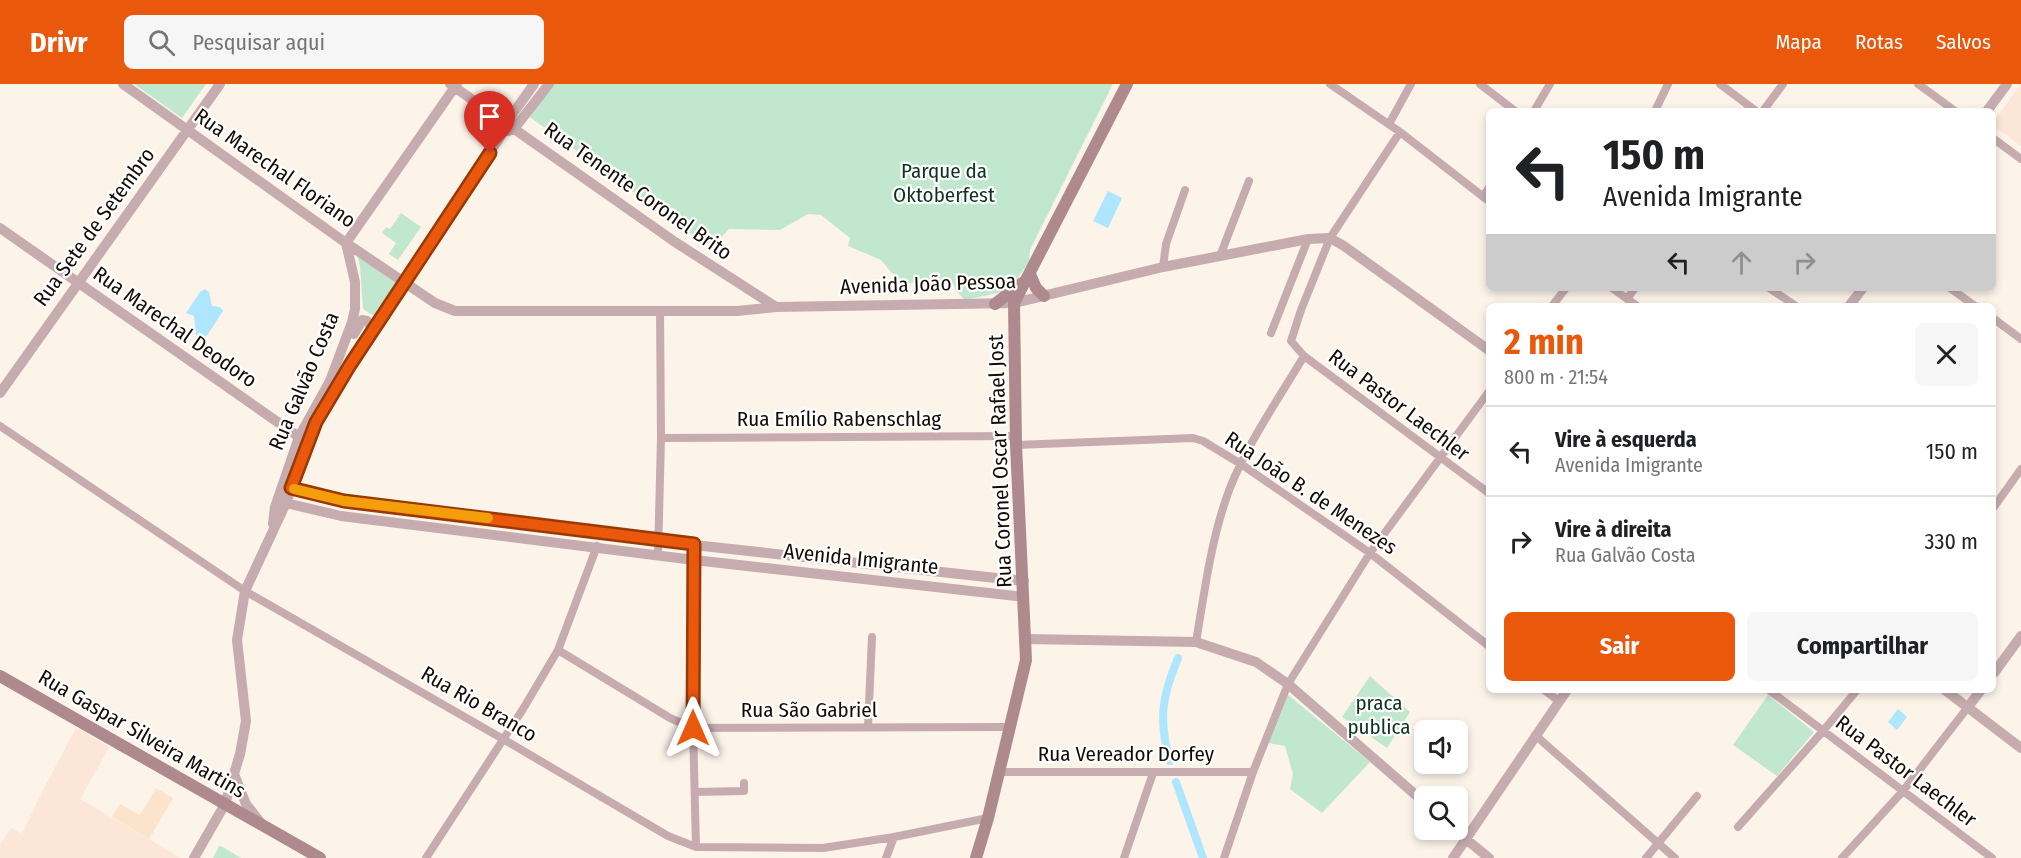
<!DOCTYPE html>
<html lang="pt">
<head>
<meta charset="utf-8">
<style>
	:root { --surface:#fff; --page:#f6f6f6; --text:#202124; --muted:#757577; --line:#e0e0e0; --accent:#ea580c }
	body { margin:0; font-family:"Fira Sans Condensed",sans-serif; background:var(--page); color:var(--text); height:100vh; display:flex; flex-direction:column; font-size:22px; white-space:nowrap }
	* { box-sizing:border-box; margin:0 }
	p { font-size:20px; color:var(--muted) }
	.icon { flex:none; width:33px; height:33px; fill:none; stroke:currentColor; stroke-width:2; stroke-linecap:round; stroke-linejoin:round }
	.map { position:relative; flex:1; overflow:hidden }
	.panel { position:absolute; left:1486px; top:219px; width:510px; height:390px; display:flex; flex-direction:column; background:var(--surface); border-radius:9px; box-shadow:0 3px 9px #0003 }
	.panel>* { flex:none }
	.banner { position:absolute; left:1486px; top:24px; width:510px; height:183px; border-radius:9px; box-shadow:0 3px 9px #0003; background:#fff; color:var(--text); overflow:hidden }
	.buttons { position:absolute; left:1414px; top:636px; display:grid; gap:12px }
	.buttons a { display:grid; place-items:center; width:54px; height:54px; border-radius:9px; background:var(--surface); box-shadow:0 3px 9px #0003; font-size:30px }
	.pin { position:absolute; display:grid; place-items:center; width:51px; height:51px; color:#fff; margin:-62px -26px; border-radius:50% 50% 50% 0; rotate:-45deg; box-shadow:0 0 6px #0007 }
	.pin .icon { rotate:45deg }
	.me { position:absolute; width:66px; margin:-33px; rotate:0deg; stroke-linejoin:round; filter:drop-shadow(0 0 4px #0008) }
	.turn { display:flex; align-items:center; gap:21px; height:126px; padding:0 18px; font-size:27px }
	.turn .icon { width:78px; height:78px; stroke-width:2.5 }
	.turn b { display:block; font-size:42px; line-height:51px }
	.lanes { display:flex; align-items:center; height:57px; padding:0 18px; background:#0003; justify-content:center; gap:30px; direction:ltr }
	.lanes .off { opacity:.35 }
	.round { display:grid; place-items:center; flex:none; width:63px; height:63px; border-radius:9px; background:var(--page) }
	.summary { display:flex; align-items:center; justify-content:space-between; height:102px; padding:0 18px }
	h1 { font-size:36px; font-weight:700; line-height:45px; color:var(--accent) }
	.action { display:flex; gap:12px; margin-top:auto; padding:12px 18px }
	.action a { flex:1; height:69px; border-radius:9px; background:var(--accent); color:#fff; font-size:24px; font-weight:700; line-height:69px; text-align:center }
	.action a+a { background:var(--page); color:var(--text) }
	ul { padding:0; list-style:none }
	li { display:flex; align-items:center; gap:18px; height:90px; padding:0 18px; border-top:2px solid var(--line) }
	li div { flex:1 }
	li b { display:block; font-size:22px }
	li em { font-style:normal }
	header { display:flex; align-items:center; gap:36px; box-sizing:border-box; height:84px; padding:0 30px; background:var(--accent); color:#fff }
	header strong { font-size:28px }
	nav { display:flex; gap:33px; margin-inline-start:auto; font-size:21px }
	.search { width:420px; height:54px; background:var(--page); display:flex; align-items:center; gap:15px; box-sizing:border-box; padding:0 21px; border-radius:9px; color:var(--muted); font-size:22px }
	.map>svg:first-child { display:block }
	.built { fill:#fce4cc }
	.industrial { fill:#fbe6d8 }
	.green { fill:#c1e8ce }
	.water { fill:#aee5ff }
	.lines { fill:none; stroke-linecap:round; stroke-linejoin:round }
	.canal { stroke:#aee5ff; stroke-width:8 }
	.minor { stroke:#c6acaf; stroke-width:8 }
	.tertiary { stroke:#c6acaf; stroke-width:10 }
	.secondary { stroke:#ae898d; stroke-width:12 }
	.route-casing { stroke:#983908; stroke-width:15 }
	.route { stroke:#ea580c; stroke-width:10 }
	.slow { stroke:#f59e0b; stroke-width:10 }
	.labels { text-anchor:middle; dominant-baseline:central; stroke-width:4.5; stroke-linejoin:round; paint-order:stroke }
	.street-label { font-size:21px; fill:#130b04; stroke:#fff }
	.park-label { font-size:21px; fill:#0e341f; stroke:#fff }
</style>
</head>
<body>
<header>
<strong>Drivr</strong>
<div class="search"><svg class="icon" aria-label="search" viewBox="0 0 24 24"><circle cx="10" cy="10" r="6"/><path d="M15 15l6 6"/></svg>Pesquisar aqui</div>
<nav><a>Mapa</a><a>Rotas</a><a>Salvos</a></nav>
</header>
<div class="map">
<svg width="2021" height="774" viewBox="0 0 2021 774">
	<rect width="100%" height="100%" fill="#fcf3e9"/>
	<path class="built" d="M156,704L173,714L149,755L112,733L120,720L140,731Z"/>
	<path class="industrial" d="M2021,0V62L1994,42V37Z
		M76,644L109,663L80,715L181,774H0V761L11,744L22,750L42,708Z"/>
	<path class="green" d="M134,0H206L182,34Z
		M552,0H1113L1030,166L1029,178L1008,207L965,216L956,207L953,199H900L881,176L848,162L850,154L821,131L808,130L780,146L729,145L711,164L527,31Z
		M401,129L421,143L398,176L389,170L396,159L382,149L386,143L390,145Z
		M356,166L399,196L374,232L363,225L360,182Z
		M1370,592L1410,628L1387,664L1342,633Z
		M1287,610L1370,678L1322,729L1290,705L1293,690L1285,662L1268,659Z
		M1768,611L1814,648L1777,692L1733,661Z
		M219,762H221L241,774H213Z"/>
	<path class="water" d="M1108,107L1122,114L1108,144L1093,137Z
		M205,205L209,208L212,222L220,223L223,227L206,253L196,251L194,232L186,229L200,208Z
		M1898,625L1907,633L1897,646L1888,638Z"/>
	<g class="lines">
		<path class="canal" d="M1170,677C1158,636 1162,612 1178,574
			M1176,698L1203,774"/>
		<path class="minor" d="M1330,0L1400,48L1490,118
			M1480,0L1515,27
			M1720,0L1756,27
			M1918,0L1955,27
			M1534,27L1550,0
			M1655,27L1668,0
			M1763,27L1783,0
			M1389,40L1411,0
			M1400,48L1330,154L1301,226L1291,257L1304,272L1490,410
			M1994,55L2021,75
			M1483,113L1490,102
			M1220,172L1249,97
			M1163,183L1166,160L1185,106
			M1612,204L1637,222
			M1769,204L1796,222
			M1950,204L1975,222
			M1627,215L1635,204
			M1552,222L1566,204
			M1994,235L2021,255
			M1271,249L1308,155
			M0,342L245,507L503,655L668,752L696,763L823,764L894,753L988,734
			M661,354L1016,352
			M1016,361L1193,354L1203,357L1241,380L1370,469L1490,563
			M1994,423L2021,385
			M694,461L693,644L696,763
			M658,471L661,354L660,226
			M1196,558C1204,511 1210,463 1225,418C1240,370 1278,316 1304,272
			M558,566L670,634L693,644L1010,643
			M1544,606L1559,617
			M1769,606L1992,774
			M868,643L872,553
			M1535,651L1675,774
			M999,688H1253
			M695,708L744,707V699
			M1738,743L1823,647L1857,606
			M426,774L523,625L558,566L597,462
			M886,774L894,753
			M1124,774L1153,689
			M1224,774L1253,688L1288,600L1370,469L1490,306
			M1646,774L1697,712
			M1842,774L1903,707L1968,623"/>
		<path class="tertiary" d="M123,0L346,159L435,219L455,227H737L776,223L1014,219L1163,183L1308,155L1330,154L1344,162L1490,267
			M450,0L675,158L776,223
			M1987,27L2007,0
			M508,47L514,45L549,0
			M0,144L299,353
			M1849,222L1863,204
			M354,250L362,236L367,237L373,245
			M0,309L220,0
			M291,404L344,417L694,461L1024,497
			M278,414L280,417L286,419L341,432L694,476L1024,513
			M273,440L275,423L299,353L330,297L352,238L355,225V198L346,159L457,0
			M1026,555L1196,558L1256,578L1288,600L1425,719
			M1994,589L2021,552
			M1945,606L2021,664
			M1968,623L1981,606
			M234,690L246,720L260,738
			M1455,746L1489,774
			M194,774L225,720L240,670L246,637L237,556L245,507L286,419L316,338L350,281L502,50L506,39L534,0
			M1453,774L1567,606"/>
		<path class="secondary" d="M1030,190L1036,204L1044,212
			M995,220L1022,199
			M0,592L320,774
			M976,774L988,734L1026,576L1016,361L1014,219L1127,0"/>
	</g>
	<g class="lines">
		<defs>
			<path id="route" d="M490,69L350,281L316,338L291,404L344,417L694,460L693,644"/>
		</defs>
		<use href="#route" class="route-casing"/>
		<use href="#route" class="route"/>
		<path class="slow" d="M294,405L344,417L488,434"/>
	</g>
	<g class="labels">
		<g class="street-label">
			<text transform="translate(275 84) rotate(35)">Rua Marechal Floriano</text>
			<text transform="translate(638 107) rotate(35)">Rua Tenente Coronel Brito</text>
			<text transform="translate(94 143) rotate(-54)">Rua Sete de Setembro</text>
			<text transform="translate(928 200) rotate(-2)">Avenida João Pessoa</text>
			<text transform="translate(175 243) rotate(35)">Rua Marechal Deodoro</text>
			<text transform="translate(304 297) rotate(-67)">Rua Galvão Costa</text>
			<text transform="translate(1399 321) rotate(37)">Rua Pastor Laechler</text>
			<text x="839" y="335">Rua Emílio Rabenschlag</text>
			<text transform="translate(1000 377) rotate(-92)">Rua Coronel Oscar Rafael Jost</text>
			<text transform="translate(1311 409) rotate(34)">Rua João B. de Menezes</text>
			<text transform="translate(861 475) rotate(6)">Avenida Imigrante</text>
			<text transform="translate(479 620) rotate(30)">Rua Rio Branco</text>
			<text x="809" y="626">Rua São Gabriel</text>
			<text transform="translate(142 650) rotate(30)">Rua Gaspar Silveira Martins</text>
			<text x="1126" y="670">Rua Vereador Dorfey</text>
			<text transform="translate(1906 687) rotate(37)">Rua Pastor Laechler</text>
		</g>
		<g class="park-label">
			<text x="944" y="87">Parque da<tspan x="944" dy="24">Oktoberfest</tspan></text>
			<text x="1379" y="619">praca<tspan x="1379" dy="24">publica</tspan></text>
		</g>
	</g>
</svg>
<div class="buttons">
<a><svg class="icon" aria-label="sound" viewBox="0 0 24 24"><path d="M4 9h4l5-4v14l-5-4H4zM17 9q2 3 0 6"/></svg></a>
<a><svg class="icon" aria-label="search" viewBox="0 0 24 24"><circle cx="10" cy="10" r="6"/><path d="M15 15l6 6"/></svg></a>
</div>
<div class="pin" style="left:490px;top:69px;background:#d93025"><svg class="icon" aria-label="arrive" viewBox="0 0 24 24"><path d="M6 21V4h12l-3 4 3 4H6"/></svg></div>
<svg class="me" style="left:693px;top:644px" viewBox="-20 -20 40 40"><path d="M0-17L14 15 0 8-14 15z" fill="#ea580c" stroke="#fff" stroke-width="4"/></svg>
<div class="banner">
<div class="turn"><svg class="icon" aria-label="left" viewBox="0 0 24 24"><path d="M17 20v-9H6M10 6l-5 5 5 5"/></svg><div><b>150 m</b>Avenida Imigrante</div></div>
<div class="lanes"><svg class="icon" aria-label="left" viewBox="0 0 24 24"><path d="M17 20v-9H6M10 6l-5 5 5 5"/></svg><svg class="icon off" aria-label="ahead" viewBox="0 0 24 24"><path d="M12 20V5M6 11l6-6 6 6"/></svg><svg class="icon off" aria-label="right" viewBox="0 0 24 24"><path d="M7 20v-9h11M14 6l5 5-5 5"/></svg></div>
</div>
<section class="panel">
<div class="summary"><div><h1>2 min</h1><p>800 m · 21:54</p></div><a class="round"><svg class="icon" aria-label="close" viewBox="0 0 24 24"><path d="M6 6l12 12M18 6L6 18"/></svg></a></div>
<ul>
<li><svg class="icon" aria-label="left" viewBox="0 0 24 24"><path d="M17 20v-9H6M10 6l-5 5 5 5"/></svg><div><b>Vire à esquerda</b><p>Avenida Imigrante</p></div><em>150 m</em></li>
<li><svg class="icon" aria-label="right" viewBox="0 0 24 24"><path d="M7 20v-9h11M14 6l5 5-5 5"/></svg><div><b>Vire à direita</b><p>Rua Galvão Costa</p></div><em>330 m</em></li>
</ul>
<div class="action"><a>Sair</a><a>Compartilhar</a></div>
</section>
</div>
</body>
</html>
